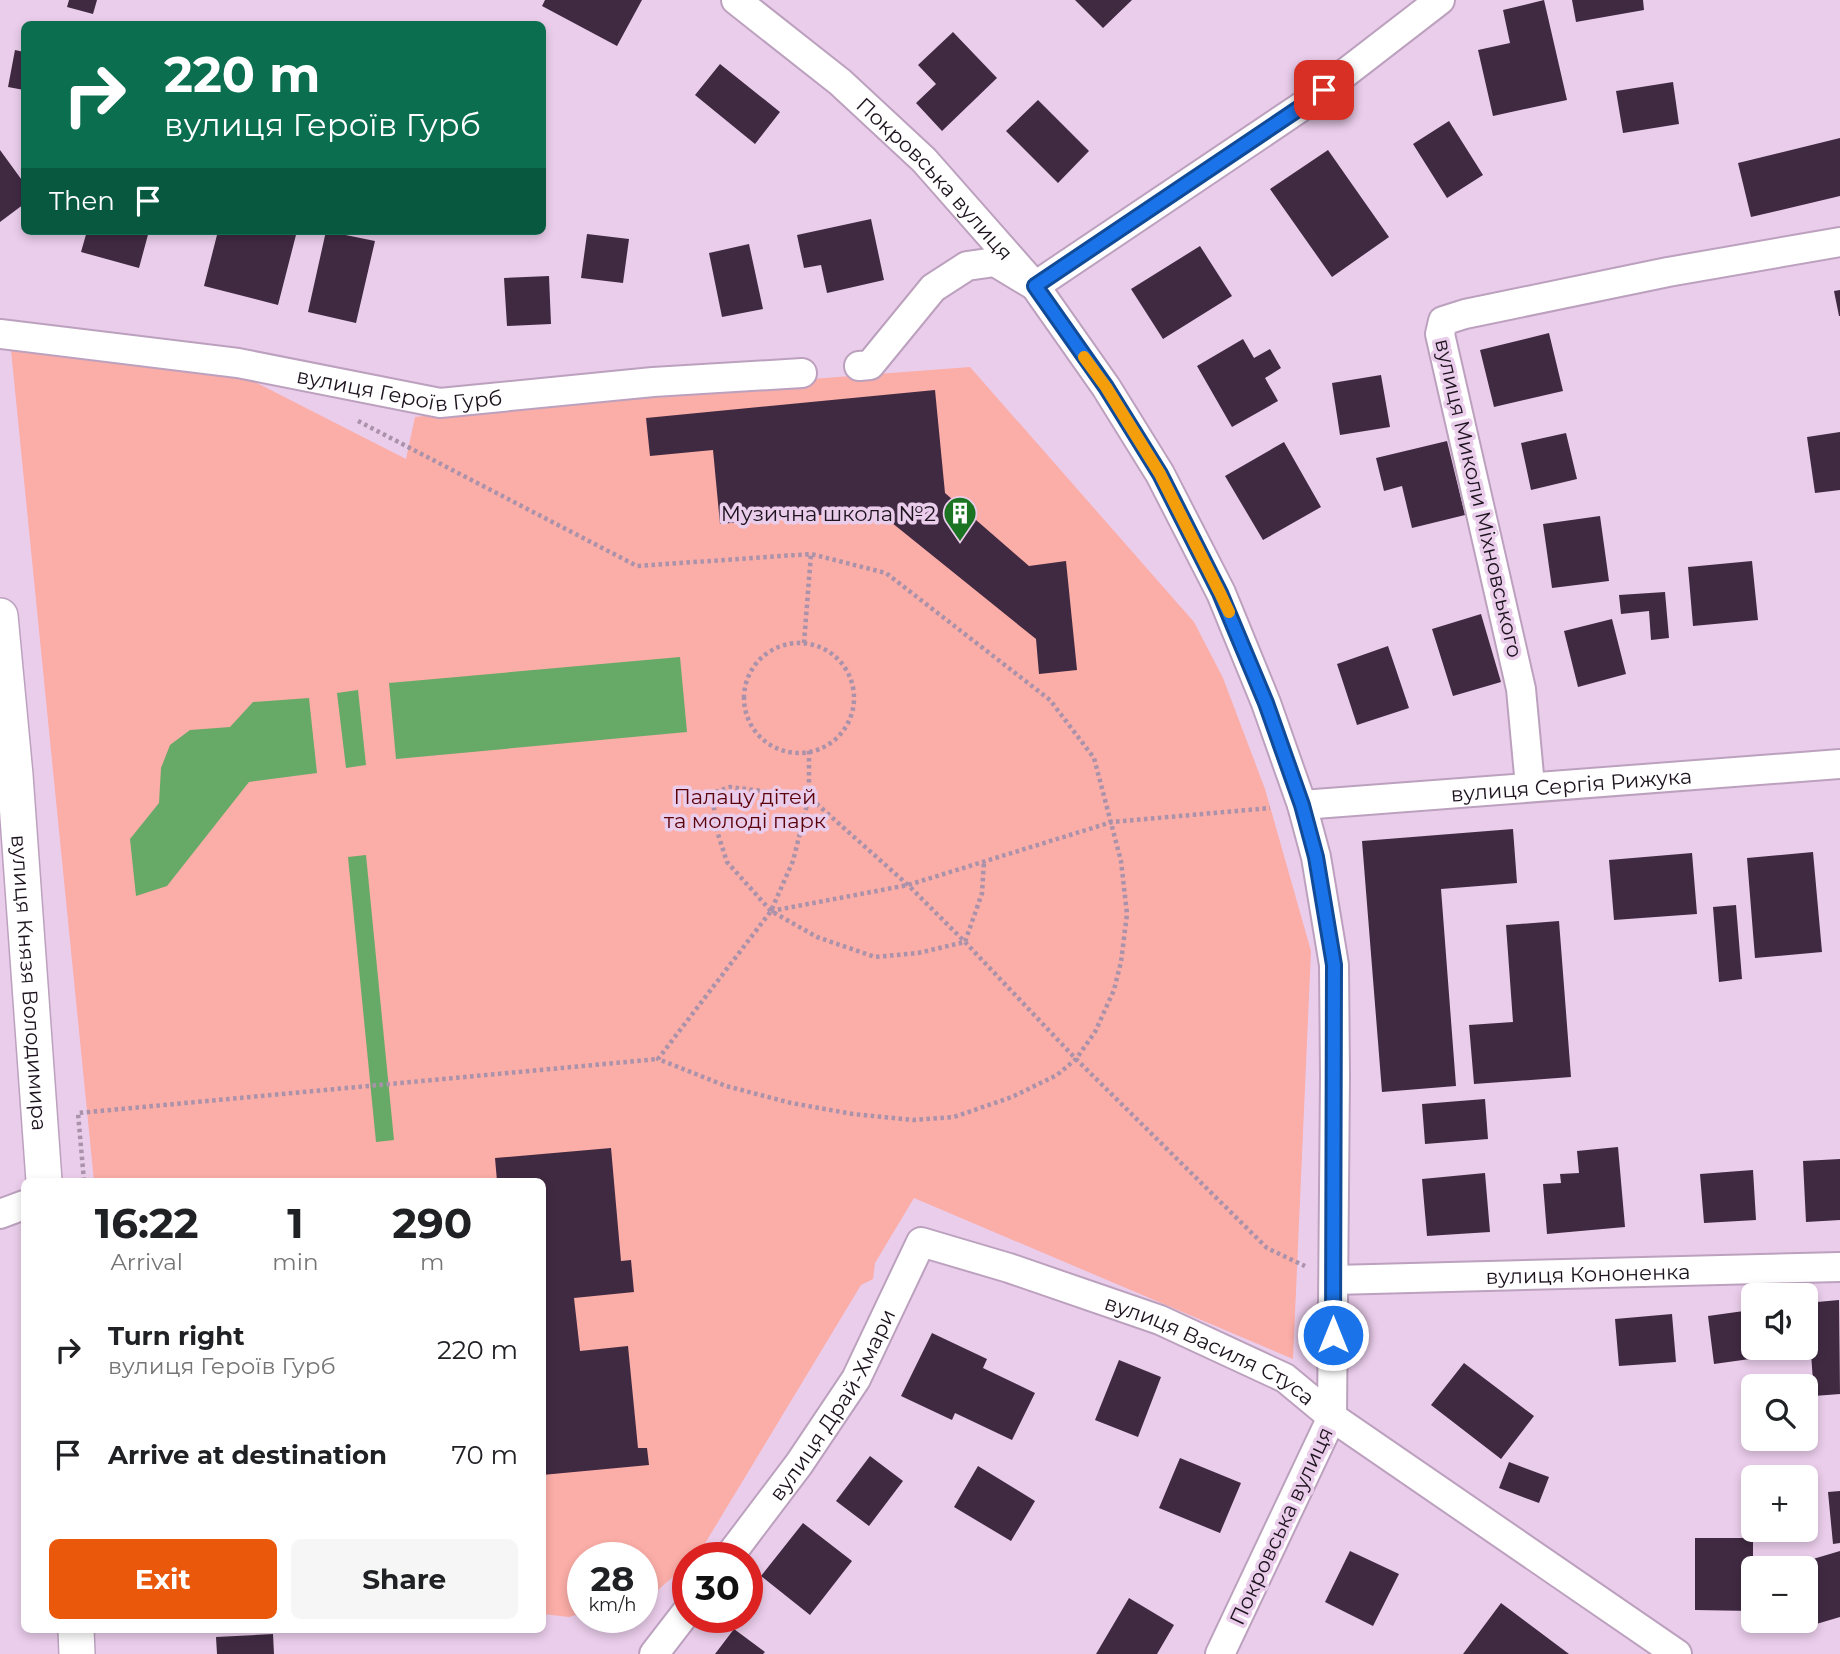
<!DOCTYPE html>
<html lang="en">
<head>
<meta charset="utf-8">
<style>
	:root { --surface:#fff; --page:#f6f6f6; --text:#202124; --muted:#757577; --accent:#ea580c }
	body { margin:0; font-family:Montserrat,sans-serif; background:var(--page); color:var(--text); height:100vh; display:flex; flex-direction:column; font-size:26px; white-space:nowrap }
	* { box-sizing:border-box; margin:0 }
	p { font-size:23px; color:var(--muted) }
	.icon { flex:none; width:38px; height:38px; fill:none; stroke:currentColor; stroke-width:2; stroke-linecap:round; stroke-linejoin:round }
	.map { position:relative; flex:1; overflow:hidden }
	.drawer { position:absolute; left:21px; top:1178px; width:525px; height:455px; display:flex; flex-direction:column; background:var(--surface); border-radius:10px; box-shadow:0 4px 10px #0003 }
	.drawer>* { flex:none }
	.hud { position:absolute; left:21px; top:21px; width:525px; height:214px; border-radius:10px; box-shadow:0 4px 10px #0003; background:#0b6e4f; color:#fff; overflow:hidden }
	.controls { position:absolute; left:1741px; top:1283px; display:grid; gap:14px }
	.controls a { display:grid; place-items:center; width:77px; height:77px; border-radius:10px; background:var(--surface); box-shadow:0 4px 10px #0003; font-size:35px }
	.speed { position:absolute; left:567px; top:1542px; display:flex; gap:14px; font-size:35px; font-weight:700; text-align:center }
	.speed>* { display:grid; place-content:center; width:91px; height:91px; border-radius:50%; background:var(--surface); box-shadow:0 4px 10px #0003; line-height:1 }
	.speed small { font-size:18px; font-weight:400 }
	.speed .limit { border:10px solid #d22; background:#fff; color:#111 }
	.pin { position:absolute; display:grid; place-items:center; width:60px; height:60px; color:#fff; margin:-30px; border-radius:14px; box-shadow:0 4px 10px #0006 }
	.me { position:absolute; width:77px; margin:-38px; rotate:0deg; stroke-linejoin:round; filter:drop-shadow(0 0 5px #0008) }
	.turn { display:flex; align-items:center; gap:24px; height:147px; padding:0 28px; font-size:32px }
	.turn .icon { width:91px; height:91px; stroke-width:2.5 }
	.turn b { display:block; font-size:49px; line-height:60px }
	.then { display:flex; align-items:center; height:66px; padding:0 28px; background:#0003; gap:14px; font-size:26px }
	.eta { display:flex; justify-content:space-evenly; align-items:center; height:119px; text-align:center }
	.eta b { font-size:42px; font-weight:700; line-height:49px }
	.primary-button { display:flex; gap:14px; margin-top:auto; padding:14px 28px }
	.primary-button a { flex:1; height:80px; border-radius:10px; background:var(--accent); color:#fff; font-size:28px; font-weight:700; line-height:80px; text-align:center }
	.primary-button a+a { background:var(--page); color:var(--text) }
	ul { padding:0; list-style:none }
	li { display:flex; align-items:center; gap:21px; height:105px; padding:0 28px }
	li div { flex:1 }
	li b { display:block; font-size:26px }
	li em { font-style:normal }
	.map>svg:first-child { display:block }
	.green { fill:#fbada7 }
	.water { fill:#67aa67 }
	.building { fill:#402a42 }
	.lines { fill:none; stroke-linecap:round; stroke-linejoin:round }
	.minor-casing { stroke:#bca1be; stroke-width:32 }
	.tertiary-casing { stroke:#bca1be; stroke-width:38 }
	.path { stroke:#a992aa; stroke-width:4.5; stroke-dasharray:3.5 3.5; stroke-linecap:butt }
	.minor { stroke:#fff; stroke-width:28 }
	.tertiary { stroke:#fff; stroke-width:35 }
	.route-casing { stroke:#114b97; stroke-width:18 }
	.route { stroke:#1a73e8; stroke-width:12 }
	.slow { stroke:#f59e0b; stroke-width:12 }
	.labels { text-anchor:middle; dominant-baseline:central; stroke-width:7; stroke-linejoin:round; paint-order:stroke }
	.street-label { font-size:21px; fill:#1d131e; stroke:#eacdeb }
	.poi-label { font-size:21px; fill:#1d131e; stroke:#eacdeb; text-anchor:end }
	.park-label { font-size:21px; fill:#5b020b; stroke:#eacdeb }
</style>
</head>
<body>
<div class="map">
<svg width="1840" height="1654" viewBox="0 0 1840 1654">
	<rect width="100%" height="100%" fill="#eacdeb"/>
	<path class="green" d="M11,350L243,376L406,459L415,417L601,395L970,367L1194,622L1223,678L1265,789L1311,951L1293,1359L914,1198L875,1263L873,1279L861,1285L698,1555L695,1557L688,1558V1564L652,1595L642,1598V1558H583V1613L569,1617L543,1614L542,1181H94Z"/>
	<path class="water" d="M680,657L687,732L396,759L389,683Z
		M358,690L366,765L346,768L337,693Z
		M309,698L317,773L249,782L167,886L136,896L130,839L159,803L161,768L170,745L190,730L230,727L253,702Z
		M366,855L394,1140L376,1142L348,857Z"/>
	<path class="building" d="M69,0H97L93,14L67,7Z
		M545,0H642L617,46L542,6Z
		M1075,0H1132L1103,28Z
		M1544,0L1567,100L1493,116L1478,50L1510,43L1503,10Z
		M1572,0H1643L1644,10L1576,22Z
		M953,32L997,78L942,131L916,103L936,84L918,65Z
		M15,50L24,52V90L8,87Z
		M720,64L780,112L755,144L695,95Z
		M1673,82L1679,124L1623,133L1616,91Z
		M1038,100L1089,151L1058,183L1006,131Z
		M1449,121L1483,175L1447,198L1413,144Z
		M1840,138V196L1751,217L1738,163Z
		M0,150L24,183V204L0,222Z
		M1328,150L1389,237L1332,277L1270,189Z
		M871,219L884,280L827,293L821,265L804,268L797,235Z
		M87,231H149L139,268L81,252Z
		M218,231H297L278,305L204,286Z
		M326,231L375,241L356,323L308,312Z
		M587,234L629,239L623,283L581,278Z
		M749,244L763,309L722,317L709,253Z
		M1200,246L1232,296L1163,339L1131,289Z
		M549,276L551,324L507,326L504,278Z
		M1840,290V316H1839L1834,291Z
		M1549,333L1563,391L1494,407L1480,350Z
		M1243,339L1254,358L1270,349L1281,368L1265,378L1278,401L1232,427L1197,366Z
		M1381,375L1390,427L1340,435L1332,383Z
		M935,390L945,493L1029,566L1066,561L1077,670L1039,674L1036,639L876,510L720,524L713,450L650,456L646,418Z
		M1840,432V490L1815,493L1807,437Z
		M1566,433L1577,479L1531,490L1521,443Z
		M1447,441L1465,515L1412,528L1402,486L1384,491L1376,458Z
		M1284,442L1321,507L1263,540L1225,476Z
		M1600,516L1609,581L1552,588L1543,524Z
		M1752,561L1758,620L1693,626L1688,567Z
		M1665,592L1669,638L1651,640L1649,611L1621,614L1619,595Z
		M1481,614L1501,682L1453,696L1432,629Z
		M1612,619L1626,674L1578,687L1564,631Z
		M1388,646L1409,708L1357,725L1337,664Z
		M1513,829L1517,883L1441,889L1456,1086L1382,1092L1362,841Z
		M1813,852L1822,952L1755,958L1747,858Z
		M1692,853L1697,914L1614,920L1609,860Z
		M1736,905L1742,979L1719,982L1713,907Z
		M1559,921L1571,1077L1474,1084L1469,1025L1513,1022L1506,925Z
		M1485,1099L1488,1139L1425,1144L1422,1104Z
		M1618,1147L1625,1227L1547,1234L1543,1184L1561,1183L1560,1174L1579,1173L1577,1151Z
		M611,1148L621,1261L631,1260L634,1292L574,1298L580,1351L628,1346L638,1448H647L649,1465L542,1475V1181H497L495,1158Z
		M1840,1159V1220L1806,1222L1803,1161Z
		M1753,1170L1756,1220L1704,1223L1700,1174Z
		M1485,1173L1490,1232L1427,1236L1422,1179Z
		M1839,1300L1840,1394L1814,1396L1811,1353L1781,1355L1780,1348H1806V1303Z
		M1751,1310L1754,1348H1756L1757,1358L1714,1364L1708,1316Z
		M1672,1314L1676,1362L1619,1366L1615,1319Z
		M932,1333L987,1359L983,1368L1035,1393L1012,1440L955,1413L952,1420L901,1396Z
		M1119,1360L1161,1377L1138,1437L1095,1420Z
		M1464,1363L1534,1416L1501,1459L1431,1405Z
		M870,1456L903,1481L869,1526L836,1501Z
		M1180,1458L1241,1483L1220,1533L1159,1508Z
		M1509,1462L1549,1477L1539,1503L1499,1488Z
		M978,1466L1035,1501L1011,1541L954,1507Z
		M1840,1491V1543L1833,1544L1828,1492Z
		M803,1523L852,1561L810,1615L761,1576Z
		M1695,1538H1753V1611L1695,1610Z
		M1350,1551L1399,1574L1373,1626L1325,1602Z
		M1840,1551V1617L1796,1630L1794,1620H1806V1568L1786,1567Z
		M1129,1598L1174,1625L1157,1654H1096Z
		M1501,1603L1569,1654H1463Z
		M734,1629L765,1652L763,1654H715Z
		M273,1634L274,1654H217L216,1637Z"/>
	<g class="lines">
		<defs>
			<g id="minor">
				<path id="s1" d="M736,0L840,82L924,160L1035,286L1106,387L1160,474L1221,593L1266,703L1302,805L1316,857L1334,965L1335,1076L1332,1417L1220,1654"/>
				<path id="s2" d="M0,334L238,363L440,403L653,382L802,373"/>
				<path d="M859,366L870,365L933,288L967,266L995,262L1035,286L1304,105L1440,0"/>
				<path d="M1530,786L1521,689L1440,334L1443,321L1465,314L1668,272L1840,242"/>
				<path id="s3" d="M1302,805L1840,764"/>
				<path d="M0,1214L24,1205"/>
				<path id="s4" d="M1334,1280L1840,1267"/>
				<path id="s5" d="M728,1558L799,1464L856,1379L921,1242L1009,1268L1160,1320L1285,1378L1332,1417L1677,1654"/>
				<path d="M654,1654L688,1610"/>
			</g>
			<g id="tertiary">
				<path id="s6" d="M0,616L15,775L44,1181"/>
				<path d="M76,1629L77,1654"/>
			</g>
		</defs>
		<use href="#minor" class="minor-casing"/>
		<use href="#tertiary" class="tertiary-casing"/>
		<path class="path" d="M358,421L637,566L811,554L886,573L1050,700L1094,758L1121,861L1127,914L1121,962L1114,990L1095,1032L1076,1059L1057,1075L1012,1097L954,1117L913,1120L853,1114L791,1103L726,1086L658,1059L771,911L793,861L809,797L730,787L712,793L717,831L727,862L771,911L817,937L875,957L918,953L965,942L982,893L984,861
			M804,643L811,554
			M744 698a55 55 0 1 1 110 0a55 55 0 1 1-110 0Z
			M809,751V797L908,885L965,942L1076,1059L1267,1248L1305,1266
			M771,911L908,885L1112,822L1270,808
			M84,1181L78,1113L658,1059"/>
		<use href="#minor" class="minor"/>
		<use href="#tertiary" class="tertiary"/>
	</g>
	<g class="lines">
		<defs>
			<path id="route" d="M1324,90L1304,105L1035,286L1106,387L1160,474L1220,593L1266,703L1302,805L1316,857L1334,965L1333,1335"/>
		</defs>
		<use href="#route" class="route-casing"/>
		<use href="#route" class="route"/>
		<path class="slow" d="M1084,357L1106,387L1160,474L1220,593L1229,612"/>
	</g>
	<defs>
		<symbol id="building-pin" viewBox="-11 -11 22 30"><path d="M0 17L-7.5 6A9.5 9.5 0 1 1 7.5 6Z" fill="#1a7422" stroke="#eacdeb"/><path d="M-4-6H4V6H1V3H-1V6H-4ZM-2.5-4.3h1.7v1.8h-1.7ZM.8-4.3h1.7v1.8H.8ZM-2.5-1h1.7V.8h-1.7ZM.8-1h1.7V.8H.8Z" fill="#fff"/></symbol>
	</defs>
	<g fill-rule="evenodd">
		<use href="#building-pin" x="941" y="494" width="38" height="52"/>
	</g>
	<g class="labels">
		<g class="street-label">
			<text stroke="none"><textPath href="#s1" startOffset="268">Покровська вулиця</textPath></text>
			<text stroke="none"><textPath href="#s2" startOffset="404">вулиця Героїв Гурб</textPath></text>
			<text transform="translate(1479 498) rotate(77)">вулиця Миколи Міхновського</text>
			<text stroke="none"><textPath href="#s3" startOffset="270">вулиця Сергія Рижука</textPath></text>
			<text stroke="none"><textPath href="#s6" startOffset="368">вулиця Князя Володимира</textPath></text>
			<text stroke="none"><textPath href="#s4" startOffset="254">вулиця Кононенка</textPath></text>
			<text stroke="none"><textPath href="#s5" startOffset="681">вулиця Василя Стуса</textPath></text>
			<text stroke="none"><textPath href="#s5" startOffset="186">вулиця Драй-Хмари</textPath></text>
			<text transform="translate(1281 1526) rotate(-65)">Покровська вулиця</text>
		</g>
		<g class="poi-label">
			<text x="936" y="513">Музична школа №2</text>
		</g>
		<g class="park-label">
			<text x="745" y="796">Палацу дітей<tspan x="745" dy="24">та молоді парк</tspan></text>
		</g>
	</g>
</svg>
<div class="controls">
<a><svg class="icon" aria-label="sound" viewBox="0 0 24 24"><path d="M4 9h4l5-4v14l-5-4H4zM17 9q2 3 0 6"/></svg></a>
<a><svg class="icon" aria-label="search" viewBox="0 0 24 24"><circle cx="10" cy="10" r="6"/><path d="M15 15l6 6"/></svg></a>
<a>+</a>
<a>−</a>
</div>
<div class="speed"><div>28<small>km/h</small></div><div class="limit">30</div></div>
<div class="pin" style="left:1324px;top:90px;background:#d93025"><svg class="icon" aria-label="arrive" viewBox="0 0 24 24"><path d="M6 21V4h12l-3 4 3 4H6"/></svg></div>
<svg class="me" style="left:1333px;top:1335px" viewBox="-20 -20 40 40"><circle r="17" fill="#1a73e8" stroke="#fff" stroke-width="3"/><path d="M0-11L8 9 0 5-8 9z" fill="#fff"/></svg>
<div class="hud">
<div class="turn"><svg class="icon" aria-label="right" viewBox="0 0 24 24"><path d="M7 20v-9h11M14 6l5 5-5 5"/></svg><div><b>220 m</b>вулиця Героїв Гурб</div></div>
<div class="then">Then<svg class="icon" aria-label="arrive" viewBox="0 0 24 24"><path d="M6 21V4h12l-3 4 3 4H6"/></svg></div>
</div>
<section class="drawer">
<div class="eta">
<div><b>16:22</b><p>Arrival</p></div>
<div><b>1</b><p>min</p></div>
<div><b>290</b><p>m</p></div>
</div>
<ul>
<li><svg class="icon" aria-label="right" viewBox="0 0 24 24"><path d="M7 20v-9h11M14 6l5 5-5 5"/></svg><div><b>Turn right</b><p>вулиця Героїв Гурб</p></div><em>220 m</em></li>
<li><svg class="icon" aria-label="arrive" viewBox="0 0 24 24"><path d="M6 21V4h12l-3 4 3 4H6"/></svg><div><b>Arrive at destination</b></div><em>70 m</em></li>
</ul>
<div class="primary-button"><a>Exit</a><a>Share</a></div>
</section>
</div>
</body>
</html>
